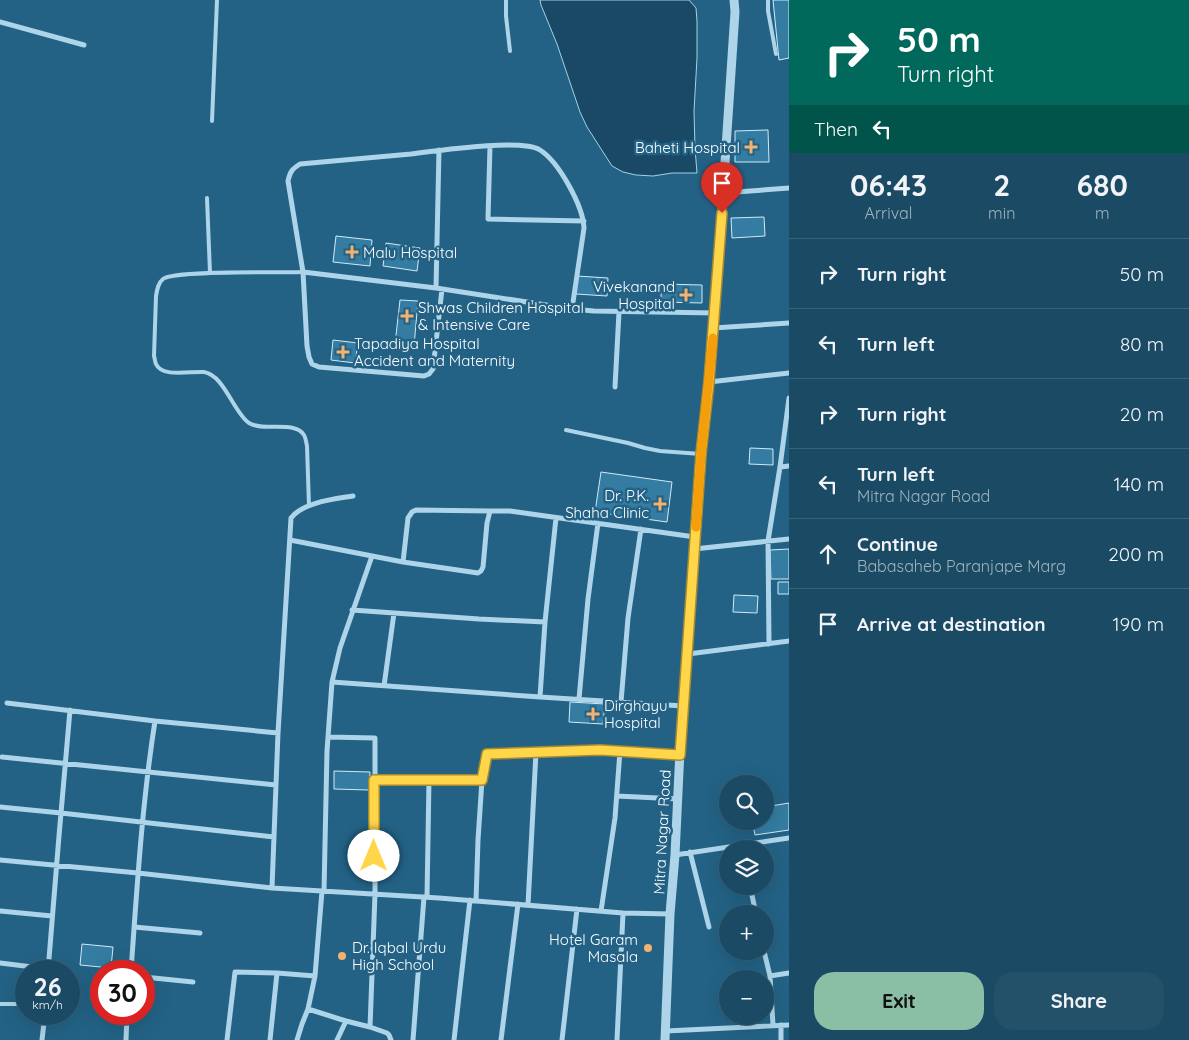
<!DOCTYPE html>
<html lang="en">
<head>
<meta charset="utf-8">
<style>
	:root { --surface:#1a4a64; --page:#23516a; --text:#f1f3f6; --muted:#9fb3bf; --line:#386278; --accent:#8abfa5 }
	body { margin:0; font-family:Quicksand,sans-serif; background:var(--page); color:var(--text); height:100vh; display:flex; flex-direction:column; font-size:19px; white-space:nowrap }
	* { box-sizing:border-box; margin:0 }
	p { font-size:16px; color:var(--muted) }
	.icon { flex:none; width:28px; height:28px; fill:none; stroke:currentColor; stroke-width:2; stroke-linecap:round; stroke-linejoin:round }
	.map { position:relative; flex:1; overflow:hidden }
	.sheet { display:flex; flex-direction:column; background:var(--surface); width:400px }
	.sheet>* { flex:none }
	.top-card { background:#00695c; color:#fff; overflow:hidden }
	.fabs { position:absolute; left:719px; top:775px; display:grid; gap:10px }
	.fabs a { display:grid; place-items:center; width:55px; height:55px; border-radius:50%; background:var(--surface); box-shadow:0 5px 20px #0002,0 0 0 1px var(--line); font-size:25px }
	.speed { position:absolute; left:15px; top:960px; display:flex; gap:10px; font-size:25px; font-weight:700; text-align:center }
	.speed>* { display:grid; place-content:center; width:65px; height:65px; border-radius:50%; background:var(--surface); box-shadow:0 5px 20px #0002,0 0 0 1px var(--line); line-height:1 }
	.speed small { font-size:12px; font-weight:400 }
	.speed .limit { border:8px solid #d22; background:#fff; color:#111 }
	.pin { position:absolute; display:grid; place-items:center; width:42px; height:42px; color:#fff; margin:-51px -21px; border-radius:50% 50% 50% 0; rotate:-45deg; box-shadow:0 0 5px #0007 }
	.pin .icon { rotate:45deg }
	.me { position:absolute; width:55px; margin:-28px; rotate:0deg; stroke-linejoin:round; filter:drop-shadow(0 0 4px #0008) }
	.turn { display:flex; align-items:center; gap:18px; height:105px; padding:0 25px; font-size:22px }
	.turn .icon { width:65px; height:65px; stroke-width:2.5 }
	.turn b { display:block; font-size:35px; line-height:42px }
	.then { display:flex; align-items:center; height:48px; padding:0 25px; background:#0003; gap:10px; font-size:19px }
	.eta { display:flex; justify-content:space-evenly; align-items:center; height:85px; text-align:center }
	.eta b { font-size:30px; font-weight:700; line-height:35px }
	.primary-button { display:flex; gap:10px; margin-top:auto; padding:10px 25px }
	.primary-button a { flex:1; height:58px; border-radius:20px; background:var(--accent); color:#111; font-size:20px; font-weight:700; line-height:58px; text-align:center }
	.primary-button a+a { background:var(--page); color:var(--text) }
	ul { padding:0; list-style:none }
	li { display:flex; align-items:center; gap:15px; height:70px; padding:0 25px; border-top:1px solid var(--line) }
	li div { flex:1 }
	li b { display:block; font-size:19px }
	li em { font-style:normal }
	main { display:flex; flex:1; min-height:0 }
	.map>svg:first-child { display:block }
	.water { fill:#194965; stroke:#a1d2e9 }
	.building { fill:#347ca2; stroke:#d1eaf7 }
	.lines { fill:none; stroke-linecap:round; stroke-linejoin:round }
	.service { stroke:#add4e8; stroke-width:4 }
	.minor { stroke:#add4e8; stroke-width:5 }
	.tertiary { stroke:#add4e8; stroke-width:9 }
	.route-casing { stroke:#a68a30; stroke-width:12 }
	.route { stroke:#ffd54a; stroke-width:9 }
	.slow { stroke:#f59e0b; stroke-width:9 }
	.poi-dot { fill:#f3b270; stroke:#236285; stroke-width:2 }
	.labels { text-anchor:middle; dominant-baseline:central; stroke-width:5; stroke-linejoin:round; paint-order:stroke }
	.poi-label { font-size:15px; fill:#fff; stroke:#236285; text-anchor:start }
	.street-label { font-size:15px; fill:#fff; stroke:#236285 }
</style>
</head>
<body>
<main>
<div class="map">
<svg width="789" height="1040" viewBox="0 0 789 1040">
	<rect width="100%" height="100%" fill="#236285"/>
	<path class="water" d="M540,0H689L696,8L697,21V58L694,111L695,148L697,173H672L653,176L636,175L623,172L612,166L587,127L580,112L557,44L541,5Z"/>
	<path class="building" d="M773,0H789V58L779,60Z
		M768,130L769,162H735V131Z
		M764,217L765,236L732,238L731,218Z
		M336,236L372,240L370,266L333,262Z
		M386,243L420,248L417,271L383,266Z
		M577,276L608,278L607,296L576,294Z
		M661,284L702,285V303L661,302Z
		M400,300L418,301L414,346L395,344Z
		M333,340L358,343L355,363L331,360Z
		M750,448L773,449V465L749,464Z
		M601,472L672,482L667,522L595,512Z
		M789,549V579H771L770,550Z
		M778,582H789V594H778Z
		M734,595L758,596L757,613L733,612Z
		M570,702L605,704L603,724L569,722Z
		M334,771L370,772L369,790L334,789Z
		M789,803V830L755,835L752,821H765V807Z
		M82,944L113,947L111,968L80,965Z
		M95,975L101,976V996L93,995Z"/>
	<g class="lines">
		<path class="service" d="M506,0V16L510,51
			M768,0V11L776,54
			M212,121L217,0
			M207,198L210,273
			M303,272C282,273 175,270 163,279C158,283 157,290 156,296L154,356C155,359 155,362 156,364C162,378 191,371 204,372C224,375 234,413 249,423C264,432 295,420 304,435C306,438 306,442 307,446L309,506
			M566,430L628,443L645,448L660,451L701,454
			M0,1004H26"/>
		<path class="minor" d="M0,22L84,45
			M490,146L488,219L584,221
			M723,193L789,188
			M303,272L307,346L309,357L312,364L319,367L424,376L429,374L433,369L442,289
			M436,288L439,150
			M572,309L584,228C583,206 559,162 540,150C521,138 436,151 411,154C374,157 337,161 300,164C292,169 290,172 288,181L303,272L436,288L572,309L594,311L715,313
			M713,328L789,323
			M709,382L789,373
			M615,387L619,312
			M780,467L789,466
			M290,540L403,562L478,573L481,571L483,567L487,523L490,511H510L695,537
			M694,549L789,539
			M403,562L408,518L412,512L416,510L490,511
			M352,610L479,619L545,622L540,697
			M545,622L556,518
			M769,644L768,541L780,467L789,398
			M688,654L789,641
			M332,682L540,697L683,706
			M384,686L394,613
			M579,699L588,599L598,523
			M621,702L628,618L641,529
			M278,733L291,518C303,502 335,499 353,496
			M328,737L375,738V894L370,1027L387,1033L389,1035L391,1040
			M2,757L276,785
			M374,780H482L487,754L600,750L680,755
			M617,796L678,799
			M0,807L61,813L274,837
			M690,852L709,927
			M675,855L789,838
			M0,860L138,873L272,888L278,733L155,721L7,703
			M750,886L756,914
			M272,888L439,898L623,913L670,914
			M322,891L315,976L308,1009L346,1021L370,1027
			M324,891L327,751L332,682L340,648L372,556
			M427,897L429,780
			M476,901L478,840L482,780
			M528,905L536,752
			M0,911L52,916
			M601,911L615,818L620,751
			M134,927L200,933
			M764,951L770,976L773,1025
			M0,963L49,969
			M48,971L59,836L70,710
			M131,971C137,888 142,804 155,721
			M277,973L315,976
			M770,976L789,973
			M144,977L193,982
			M666,1031L789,1025
			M42,1040L45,1014
			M126,1040L127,1014
			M227,1040L235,972L277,973L270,1040
			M297,1040L302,1024L308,1009
			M337,1040L346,1021
			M413,1040L424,897
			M454,1040L470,900
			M501,1040L518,904
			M562,1040L577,909
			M617,1040L623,913
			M781,1040V1025"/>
		<path class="tertiary" d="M665,1040L670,914L675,855L680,750L701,454L709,382L715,313L735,12L734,0"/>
	</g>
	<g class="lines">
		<defs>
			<path id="route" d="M374,856V780H482L487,754L600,750L680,755L701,454L709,382L722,213"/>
		</defs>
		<use href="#route" class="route-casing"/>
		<use href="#route" class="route"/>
		<path class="slow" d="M696,527L701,454L713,338"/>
	</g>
	<g class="poi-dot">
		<path d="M748.5 139.5h5v5h5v5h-5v5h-5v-5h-5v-5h5z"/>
		<path d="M349.5 244.5h5v5h5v5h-5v5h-5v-5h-5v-5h5z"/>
		<path d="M683.5 287.5h5v5h5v5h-5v5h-5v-5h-5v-5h5z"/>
		<path d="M404.5 308.5h5v5h5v5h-5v5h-5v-5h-5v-5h5z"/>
		<path d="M340.5 344.5h5v5h5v5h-5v5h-5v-5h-5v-5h5z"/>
		<path d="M657.5 496.5h5v5h5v5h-5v5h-5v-5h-5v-5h5z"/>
		<path d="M590.5 706.5h5v5h5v5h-5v5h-5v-5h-5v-5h5z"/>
		<circle cx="648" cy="948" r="5"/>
		<circle cx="342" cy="956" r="5"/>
	</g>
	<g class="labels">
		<g class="poi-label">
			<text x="740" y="147" text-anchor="end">Baheti Hospital</text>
			<text x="363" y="252">Malu Hospital</text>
			<text x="675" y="286" text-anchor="end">Vivekanand<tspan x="675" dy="17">Hospital</tspan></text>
			<text x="418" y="307">Shwas Children Hospital<tspan x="418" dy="17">&amp; Intensive Care</tspan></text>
			<text x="354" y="343">Tapadiya Hospital<tspan x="354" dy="17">Accident and Maternity</tspan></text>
			<text x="649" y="495" text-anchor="end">Dr. P.K.<tspan x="649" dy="17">Shaha Clinic</tspan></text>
			<text x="604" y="705">Dirghayu<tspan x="604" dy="17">Hospital</tspan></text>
			<text x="638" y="939" text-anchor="end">Hotel Garam<tspan x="638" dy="17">Masala</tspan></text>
			<text x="352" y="947">Dr. Iqbal Urdu<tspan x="352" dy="17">High School</tspan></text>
		</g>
		<g class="street-label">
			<text transform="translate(662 832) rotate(-87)">Mitra Nagar Road</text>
		</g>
	</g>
</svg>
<div class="fabs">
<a><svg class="icon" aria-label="search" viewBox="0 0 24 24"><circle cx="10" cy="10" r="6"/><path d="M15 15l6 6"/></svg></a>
<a><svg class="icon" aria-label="layers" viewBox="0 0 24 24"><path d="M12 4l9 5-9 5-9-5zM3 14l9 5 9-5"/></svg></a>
<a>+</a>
<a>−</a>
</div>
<div class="speed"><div>26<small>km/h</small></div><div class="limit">30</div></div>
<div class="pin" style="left:722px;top:213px;background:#d93025"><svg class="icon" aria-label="arrive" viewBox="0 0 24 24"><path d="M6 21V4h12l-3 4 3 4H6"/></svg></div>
<svg class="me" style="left:374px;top:856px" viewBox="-20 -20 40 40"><circle r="19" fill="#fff"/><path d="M0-13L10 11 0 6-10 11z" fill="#ffd54a"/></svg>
</div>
<section class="sheet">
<div class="top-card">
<div class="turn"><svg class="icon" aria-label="right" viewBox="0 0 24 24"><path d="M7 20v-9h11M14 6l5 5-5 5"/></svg><div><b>50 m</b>Turn right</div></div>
<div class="then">Then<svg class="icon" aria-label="left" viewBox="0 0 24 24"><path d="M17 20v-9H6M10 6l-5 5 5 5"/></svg></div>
</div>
<div class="eta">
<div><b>06:43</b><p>Arrival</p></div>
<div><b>2</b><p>min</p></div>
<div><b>680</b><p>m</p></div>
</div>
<ul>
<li><svg class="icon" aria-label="right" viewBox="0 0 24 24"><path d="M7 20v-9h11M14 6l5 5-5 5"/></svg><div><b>Turn right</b></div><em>50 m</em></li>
<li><svg class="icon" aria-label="left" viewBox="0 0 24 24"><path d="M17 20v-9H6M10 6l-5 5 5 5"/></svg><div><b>Turn left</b></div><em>80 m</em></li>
<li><svg class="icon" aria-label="right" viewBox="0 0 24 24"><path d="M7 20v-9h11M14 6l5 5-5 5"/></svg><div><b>Turn right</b></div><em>20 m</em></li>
<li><svg class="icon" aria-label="left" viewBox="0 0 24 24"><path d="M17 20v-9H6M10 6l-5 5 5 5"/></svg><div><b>Turn left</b><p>Mitra Nagar Road</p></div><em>140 m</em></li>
<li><svg class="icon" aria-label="ahead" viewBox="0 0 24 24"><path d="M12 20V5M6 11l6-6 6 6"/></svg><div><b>Continue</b><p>Babasaheb Paranjape Marg</p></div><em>200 m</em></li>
<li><svg class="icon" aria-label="arrive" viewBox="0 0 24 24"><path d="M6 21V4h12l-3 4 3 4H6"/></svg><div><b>Arrive at destination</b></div><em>190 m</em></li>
</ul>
<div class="primary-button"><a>Exit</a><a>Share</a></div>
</section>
</main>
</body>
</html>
